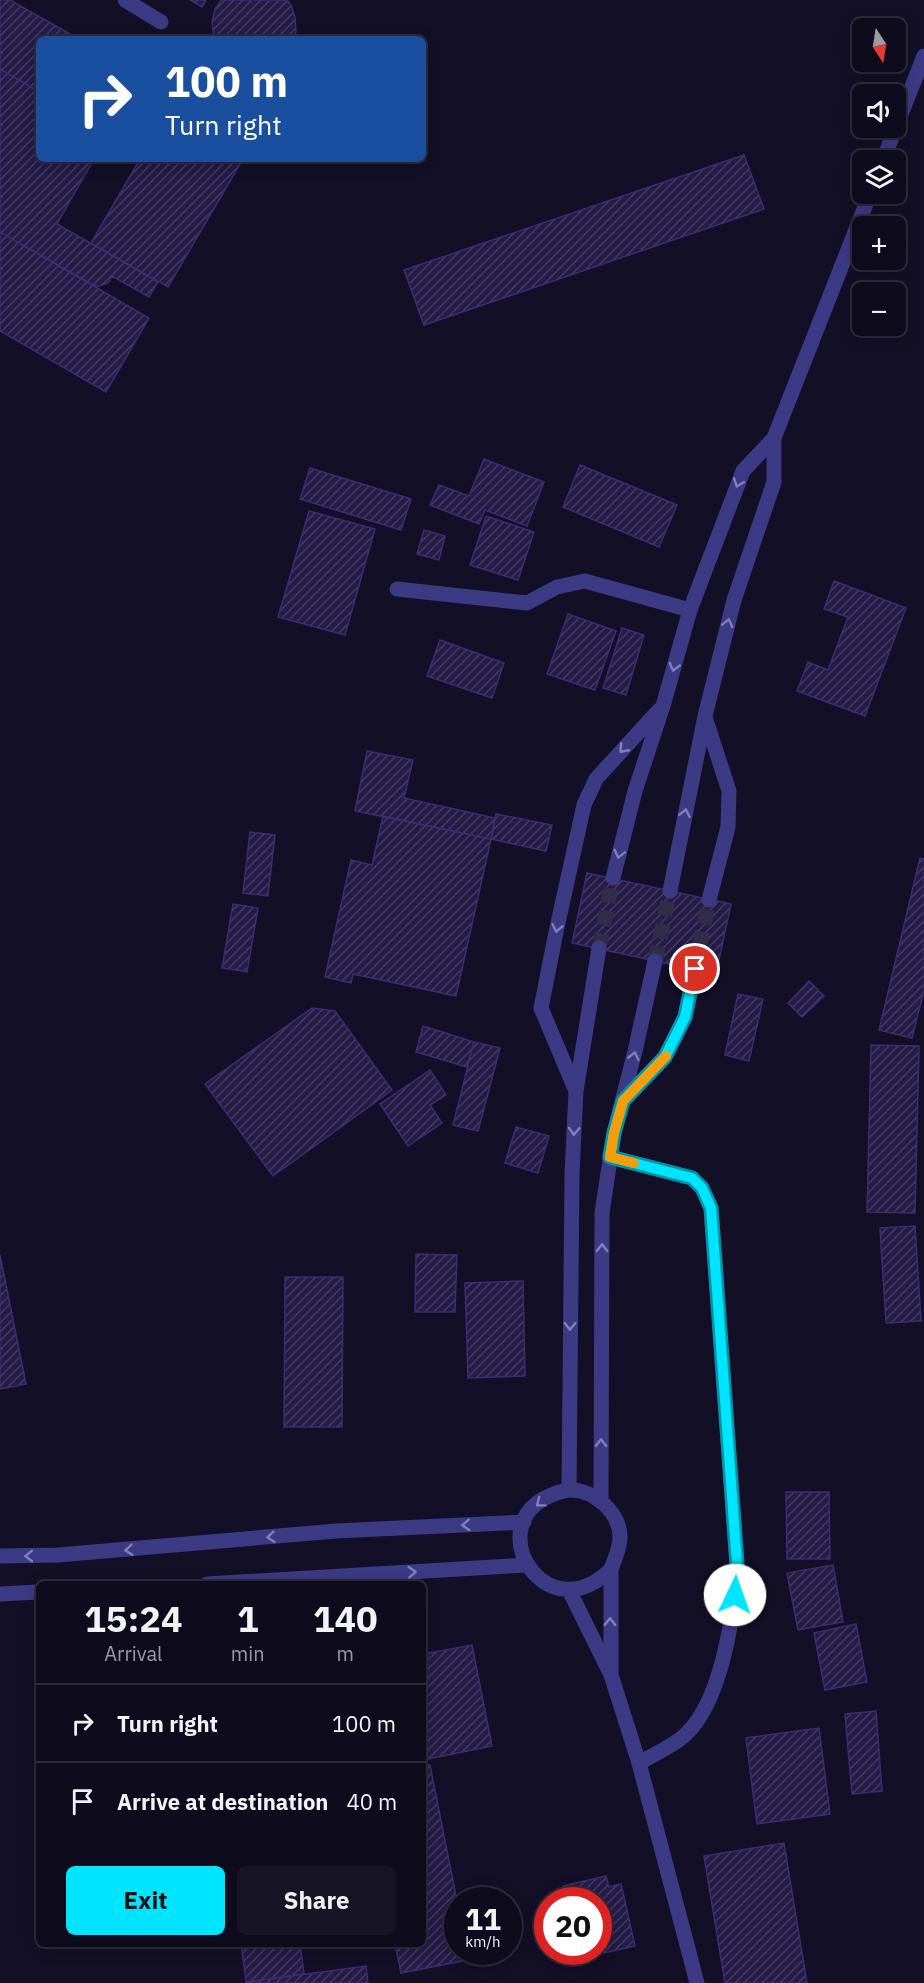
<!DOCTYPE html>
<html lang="en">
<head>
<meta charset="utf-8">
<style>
	:root { --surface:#0e0b1c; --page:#171425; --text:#f1f3f6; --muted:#9b9ba3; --line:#2e2b3b; --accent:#00e5ff }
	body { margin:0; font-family:"IBM Plex Sans",sans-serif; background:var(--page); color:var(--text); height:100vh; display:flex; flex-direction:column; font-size:22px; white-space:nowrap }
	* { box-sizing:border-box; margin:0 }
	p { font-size:20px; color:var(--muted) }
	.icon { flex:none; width:33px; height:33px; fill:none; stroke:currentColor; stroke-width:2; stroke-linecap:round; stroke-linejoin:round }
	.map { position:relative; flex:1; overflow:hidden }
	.sheet { position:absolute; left:36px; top:1581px; width:390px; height:366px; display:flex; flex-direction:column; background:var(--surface); border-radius:9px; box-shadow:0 3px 15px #0003,0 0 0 2px var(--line) }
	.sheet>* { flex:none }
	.top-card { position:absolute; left:36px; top:36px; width:390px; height:126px; border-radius:9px; box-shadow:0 3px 15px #0003,0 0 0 2px var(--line); background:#1a4fa0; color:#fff; overflow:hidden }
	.needle { width:39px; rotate:168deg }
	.buttons { position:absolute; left:852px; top:18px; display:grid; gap:12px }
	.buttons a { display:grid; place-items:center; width:54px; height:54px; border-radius:9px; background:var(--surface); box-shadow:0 3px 15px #0003,0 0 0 2px var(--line); font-size:30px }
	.speed { position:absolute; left:444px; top:1887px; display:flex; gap:12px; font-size:30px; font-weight:700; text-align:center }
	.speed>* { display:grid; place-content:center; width:78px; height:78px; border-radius:50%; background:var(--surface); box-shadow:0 3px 15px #0003,0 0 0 2px var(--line); line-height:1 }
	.speed small { font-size:15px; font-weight:400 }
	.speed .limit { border:9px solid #d22; background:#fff; color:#111 }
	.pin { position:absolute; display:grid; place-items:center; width:51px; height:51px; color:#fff; margin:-26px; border:3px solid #fff; border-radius:50%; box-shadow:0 2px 6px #0007 }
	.me { position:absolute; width:66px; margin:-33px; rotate:3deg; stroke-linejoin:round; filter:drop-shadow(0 0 4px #0008) }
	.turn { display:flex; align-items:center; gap:21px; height:126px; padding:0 30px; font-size:27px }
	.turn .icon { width:78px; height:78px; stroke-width:2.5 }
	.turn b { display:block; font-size:42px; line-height:51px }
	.eta { display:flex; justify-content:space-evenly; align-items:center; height:102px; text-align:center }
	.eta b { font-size:36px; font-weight:800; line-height:42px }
	.primary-button { display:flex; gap:12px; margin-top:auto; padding:12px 30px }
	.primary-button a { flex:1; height:69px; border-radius:9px; background:var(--accent); color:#111; font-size:24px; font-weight:800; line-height:69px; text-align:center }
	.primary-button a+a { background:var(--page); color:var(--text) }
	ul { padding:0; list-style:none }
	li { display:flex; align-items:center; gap:18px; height:78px; padding:0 30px; border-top:2px solid var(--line) }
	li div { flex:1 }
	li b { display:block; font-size:22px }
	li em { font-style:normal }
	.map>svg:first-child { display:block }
	.building { fill:url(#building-hatch); stroke:#3b2d73; stroke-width:1.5 }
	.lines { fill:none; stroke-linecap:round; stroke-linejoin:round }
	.minor-tunnel { stroke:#312d47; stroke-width:15; stroke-dasharray:15 8; stroke-linecap:butt }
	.service { stroke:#3d3a85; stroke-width:15 }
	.minor { stroke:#3d3a85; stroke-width:15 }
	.oneway { stroke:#837fbc }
	.route-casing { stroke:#0095a6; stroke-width:15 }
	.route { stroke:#00e5ff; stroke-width:10 }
	.slow { stroke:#f59e0b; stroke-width:10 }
</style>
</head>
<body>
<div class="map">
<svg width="924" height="1983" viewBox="0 0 924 1983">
	<defs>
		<pattern id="building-hatch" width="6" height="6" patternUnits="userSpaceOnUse" patternTransform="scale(1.5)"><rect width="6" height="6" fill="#241b47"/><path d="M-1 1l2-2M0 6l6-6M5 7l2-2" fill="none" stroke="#433b63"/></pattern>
	</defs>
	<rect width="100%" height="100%" fill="#130f26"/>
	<path class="building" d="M0,0H10L79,39H39V92L0,69Z
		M190,0H206L202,7Z
		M221,0H287L291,5L295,17L296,31L294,39H214L212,22L215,9Z
		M0,69L39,92V159H94L57,224L158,282L149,297L112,276L108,283L97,287L0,232Z
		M744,155L764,209L424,325L404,270Z
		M140,159H243L168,287L91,243Z
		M0,232L149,318L106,392L0,331Z
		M484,459L544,482L527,526L485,510L479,524L430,505L439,485L469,496Z
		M580,465L677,505L659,547L563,507Z
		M310,468L411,499L401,530L300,499Z
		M309,511L375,529L345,635L278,617Z
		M486,516L534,532L518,580L470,565Z
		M424,530L445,536L439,560L417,554Z
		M834,581L906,608L865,716L797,691L808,662L828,670L848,617L824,609Z
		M568,614L616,631L595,690L547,674Z
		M622,628L644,635L626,695L603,688Z
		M440,640L504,663L492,698L427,676Z
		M367,751L413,760L404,798L495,818L491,839L355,811Z
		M496,814L552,825L546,851L491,839Z
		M383,816L491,839L456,996L353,974L351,983L325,977L351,860L372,865Z
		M250,832L275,835L268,896L243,893Z
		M920,858L924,859V990L912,1038L879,1030Z
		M587,873L731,904L716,974L572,943Z
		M233,904L258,908L247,972L222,968Z
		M809,981L824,996L802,1017L788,1003Z
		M738,994L763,999L749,1061L725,1055Z
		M312,1008L335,1011L392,1090L273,1176L205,1084Z
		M423,1026L474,1042L467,1067L416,1052Z
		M474,1042L500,1048L478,1131L453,1125Z
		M871,1045L919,1046L915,1213L867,1212Z
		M430,1070L446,1095L430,1105L442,1123L408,1146L380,1104Z
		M516,1127L549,1136L538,1173L505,1163Z
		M915,1226L921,1321L886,1323L880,1228Z
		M416,1254L457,1255L455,1312H415Z
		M0,1255L26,1384L0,1389Z
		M285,1277H343L342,1427H284Z
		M523,1281L525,1376L468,1378L465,1283Z
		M786,1492H829L830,1559H787Z
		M833,1565L843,1622L798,1630L787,1573Z
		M856,1624L867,1682L825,1690L814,1633Z
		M472,1645L492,1746L423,1760V1654Z
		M876,1711L882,1791L852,1794L845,1714Z
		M819,1728L830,1814L757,1824L746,1738Z
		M430,1765L458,1906V1952H466L468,1960L401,1973L395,1944H423V1766Z
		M784,1843L807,1983H725L704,1856Z
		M606,1876L609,1887L621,1884L635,1946L563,1962L561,1952H598V1900L549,1899L565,1896L563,1886Z
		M241,1944H300L304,1974L246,1982Z
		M366,1966L368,1983H246V1982Z"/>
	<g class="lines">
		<path class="minor-tunnel" d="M599,948L613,878
			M655,961L670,891
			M695,969L709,900"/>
		<path class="service" d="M125,0L161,22
			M397,589L527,603L557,587L585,581L690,610
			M610,1157L692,1178L702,1188L711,1208L738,1578C731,1624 721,1701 686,1734C674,1746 654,1754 639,1763"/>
		<path class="minor" d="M883,160L924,56
			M705,717L729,791L728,827L709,900
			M613,878L635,791L663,706L690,610L743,471L774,438
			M670,891L705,716L734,600L774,482V438L870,194
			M576,1091L541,1008L556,932L584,805L596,779L659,710
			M623,1101L665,1057L685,1017L695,969
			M569,1490L572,1174L576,1091L599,948
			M601,1501L602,1213L614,1133L635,1051L655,961
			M0,1556L58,1555L336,1531L524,1522
			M611,1569C550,1631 484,1535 543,1499C551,1495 560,1491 569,1490C594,1489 621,1513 620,1539C619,1550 615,1559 611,1569V1675
			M207,1584L526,1565
			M569,1590L611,1675L639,1763L697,1983
			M0,1594L39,1592"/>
	</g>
	<defs><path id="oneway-chevron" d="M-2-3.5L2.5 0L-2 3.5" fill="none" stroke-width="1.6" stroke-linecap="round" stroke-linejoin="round" transform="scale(1.5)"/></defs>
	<g class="oneway">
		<use href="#oneway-chevron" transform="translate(738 483) rotate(111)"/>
		<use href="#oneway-chevron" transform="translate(728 623) rotate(-76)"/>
		<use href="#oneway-chevron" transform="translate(674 667) rotate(105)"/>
		<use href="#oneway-chevron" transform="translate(623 749) rotate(132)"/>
		<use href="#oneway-chevron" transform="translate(685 813) rotate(-79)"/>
		<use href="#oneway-chevron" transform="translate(619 854) rotate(104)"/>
		<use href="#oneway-chevron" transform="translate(557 928) rotate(102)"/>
		<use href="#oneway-chevron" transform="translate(634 1056) rotate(-77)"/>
		<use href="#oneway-chevron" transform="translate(574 1131) rotate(92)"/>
		<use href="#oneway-chevron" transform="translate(602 1248) rotate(-90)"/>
		<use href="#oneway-chevron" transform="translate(570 1326) rotate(91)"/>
		<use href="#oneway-chevron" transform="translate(601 1443) rotate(-90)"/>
		<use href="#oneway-chevron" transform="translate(540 1503) rotate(143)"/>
		<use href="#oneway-chevron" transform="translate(466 1525) rotate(177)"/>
		<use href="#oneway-chevron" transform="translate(271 1537) rotate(175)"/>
		<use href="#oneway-chevron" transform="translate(129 1550) rotate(175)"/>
		<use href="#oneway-chevron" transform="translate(29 1556) rotate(179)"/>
		<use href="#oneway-chevron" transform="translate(412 1572) rotate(-4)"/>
		<use href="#oneway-chevron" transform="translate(610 1622) rotate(-89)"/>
	</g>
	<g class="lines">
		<defs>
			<path id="route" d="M695,969L685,1017L665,1057L623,1101L614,1133L610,1157L692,1178L702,1188L711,1208L738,1578L735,1595"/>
		</defs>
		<use href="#route" class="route-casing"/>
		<use href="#route" class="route"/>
		<path class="slow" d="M634,1163L610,1157L614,1133L623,1101L666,1056"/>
	</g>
</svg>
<div class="buttons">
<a><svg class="needle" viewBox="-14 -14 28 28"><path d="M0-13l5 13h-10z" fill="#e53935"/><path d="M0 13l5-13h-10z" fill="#9b9ba3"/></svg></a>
<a><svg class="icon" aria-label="sound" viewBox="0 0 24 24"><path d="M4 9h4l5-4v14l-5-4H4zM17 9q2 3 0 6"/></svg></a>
<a><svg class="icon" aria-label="layers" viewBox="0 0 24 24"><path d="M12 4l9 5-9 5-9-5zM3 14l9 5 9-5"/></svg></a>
<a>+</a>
<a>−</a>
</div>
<div class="speed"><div>11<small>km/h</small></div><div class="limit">20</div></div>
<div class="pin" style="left:695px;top:969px;background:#d93025"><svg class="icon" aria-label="arrive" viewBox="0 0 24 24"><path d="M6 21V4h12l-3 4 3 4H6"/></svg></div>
<svg class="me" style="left:735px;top:1595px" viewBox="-20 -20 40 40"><circle r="19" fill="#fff"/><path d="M0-13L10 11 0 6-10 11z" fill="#00e5ff"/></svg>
<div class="top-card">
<div class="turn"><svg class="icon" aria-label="right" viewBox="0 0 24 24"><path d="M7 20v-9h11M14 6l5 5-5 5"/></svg><div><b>100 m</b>Turn right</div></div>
</div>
<section class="sheet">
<div class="eta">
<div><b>15:24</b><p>Arrival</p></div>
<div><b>1</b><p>min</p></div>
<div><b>140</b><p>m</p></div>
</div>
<ul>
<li><svg class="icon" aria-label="right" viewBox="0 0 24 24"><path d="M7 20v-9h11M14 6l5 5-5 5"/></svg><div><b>Turn right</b></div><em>100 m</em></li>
<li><svg class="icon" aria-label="arrive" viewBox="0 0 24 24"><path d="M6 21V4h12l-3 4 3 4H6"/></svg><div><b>Arrive at destination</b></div><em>40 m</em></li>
</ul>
<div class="primary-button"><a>Exit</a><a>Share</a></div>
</section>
</div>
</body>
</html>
